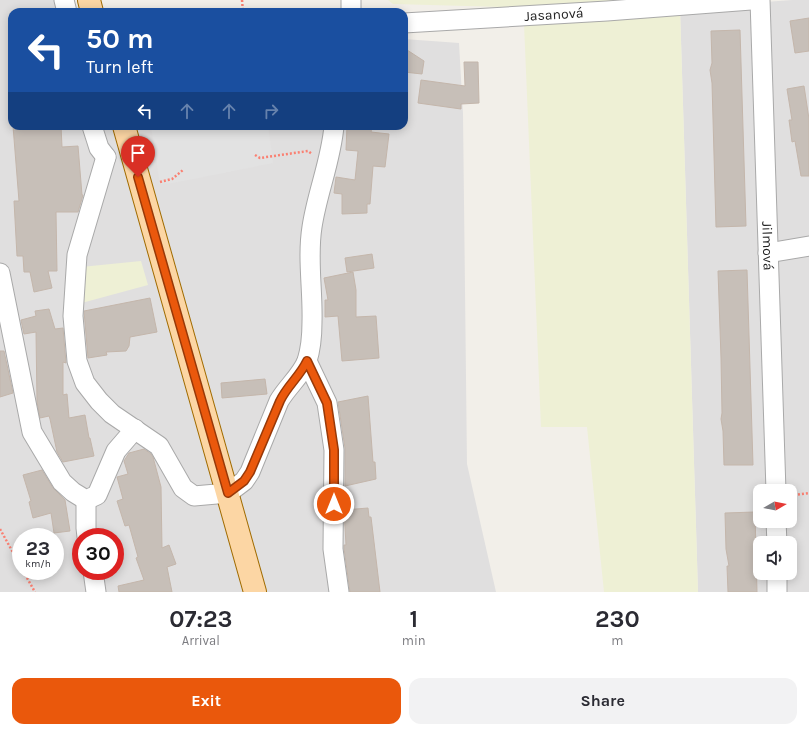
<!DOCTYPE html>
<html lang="en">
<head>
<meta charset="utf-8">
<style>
	:root { --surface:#fff; --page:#f2f2f3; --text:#2b2b33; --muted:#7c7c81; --accent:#ea580c }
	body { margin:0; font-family:Karla,sans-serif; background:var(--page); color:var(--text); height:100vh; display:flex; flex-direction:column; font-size:15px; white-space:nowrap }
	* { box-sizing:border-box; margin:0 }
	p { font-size:13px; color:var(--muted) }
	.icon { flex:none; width:22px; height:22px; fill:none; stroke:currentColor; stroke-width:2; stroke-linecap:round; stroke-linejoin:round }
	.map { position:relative; height:592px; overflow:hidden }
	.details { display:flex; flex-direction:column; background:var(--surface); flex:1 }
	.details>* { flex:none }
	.banner { position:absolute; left:8px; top:8px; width:400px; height:122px; border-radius:12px; box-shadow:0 2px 10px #0003; background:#1a4fa0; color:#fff; overflow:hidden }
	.needle { width:26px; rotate:81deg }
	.tools { position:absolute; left:753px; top:484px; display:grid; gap:8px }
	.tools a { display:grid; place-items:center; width:44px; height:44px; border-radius:8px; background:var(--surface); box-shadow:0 2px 10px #0003; font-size:20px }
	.speed { position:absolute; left:12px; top:528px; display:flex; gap:8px; font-size:20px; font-weight:700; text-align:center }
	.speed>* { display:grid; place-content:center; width:52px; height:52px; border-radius:50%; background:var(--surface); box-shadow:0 2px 10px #0003; line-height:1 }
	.speed small { font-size:10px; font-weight:400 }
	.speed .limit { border:6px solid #d22; background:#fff; color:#111 }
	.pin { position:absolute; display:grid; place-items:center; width:34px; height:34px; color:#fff; margin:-41px -17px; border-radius:50% 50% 50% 0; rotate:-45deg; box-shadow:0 0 4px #0007 }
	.pin .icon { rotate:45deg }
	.me { position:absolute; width:44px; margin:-22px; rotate:0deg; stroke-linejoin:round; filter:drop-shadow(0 0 3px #0008) }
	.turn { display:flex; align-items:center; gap:14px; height:84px; padding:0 12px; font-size:18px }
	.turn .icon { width:52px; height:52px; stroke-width:2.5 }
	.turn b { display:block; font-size:28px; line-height:34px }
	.lanes { display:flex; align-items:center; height:38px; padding:0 12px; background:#0003; justify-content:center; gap:20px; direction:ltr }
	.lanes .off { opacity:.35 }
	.eta { display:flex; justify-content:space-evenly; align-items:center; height:68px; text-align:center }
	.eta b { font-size:24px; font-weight:700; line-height:28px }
	.cta { display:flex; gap:8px; margin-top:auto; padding:8px 12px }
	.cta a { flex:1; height:46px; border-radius:12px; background:var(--accent); color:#fff; font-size:16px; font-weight:700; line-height:46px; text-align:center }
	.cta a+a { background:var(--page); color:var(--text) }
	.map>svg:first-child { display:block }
	.residential { fill:#e0dfdf; fill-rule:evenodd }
	.farmland { fill:#eef0d5 }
	.parking { fill:#e2e2e2 }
	.building { fill:#c7bfb8; stroke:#c4b6ab }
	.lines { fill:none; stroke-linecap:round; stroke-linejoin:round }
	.minor-casing { stroke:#a9a9a9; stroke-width:21 }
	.major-casing { stroke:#a06b00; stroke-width:24 }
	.path { stroke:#fa8072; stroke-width:2.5; stroke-dasharray:2 2; stroke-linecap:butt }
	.minor { stroke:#fff; stroke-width:19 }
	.major { stroke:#fcd6a4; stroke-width:22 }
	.route-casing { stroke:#983908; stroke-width:10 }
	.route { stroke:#ea580c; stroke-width:7 }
	.labels { text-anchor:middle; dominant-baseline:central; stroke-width:3.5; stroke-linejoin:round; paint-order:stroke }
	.street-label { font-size:14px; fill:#222; stroke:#fff }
</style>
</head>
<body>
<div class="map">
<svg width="809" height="592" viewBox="0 0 809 592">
	<rect width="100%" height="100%" fill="#f2efe9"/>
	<path class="residential" d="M0,0H54L57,12H12V126H404V39L459,43L463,114L467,464L496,592H0ZM21,537H55V571H21ZM81,537H115V571H81Z
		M792,0H809V592H698L680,8ZM760,491H790V521H760ZM760,543H790V573H760Z"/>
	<path class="farmland" d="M388,0H629L577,4L504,7L393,4Z
		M680,8L698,592H604L587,427H541L524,24Z
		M141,261L148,285L78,304L81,267Z"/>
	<path class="parking" d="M151,126H268L273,163L173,183L160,184Z"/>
	<path class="building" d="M809,18V51L795,53L790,21Z
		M740,30L746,226L716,227L712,83L710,70L712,63L711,31Z
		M404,48L424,61L422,74L404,72Z
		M464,62H478L479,103L461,104V109L418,103L421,80L465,86Z
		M804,86L809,119V176H801L795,141L792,142L789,120H792L787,89Z
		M13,126H61L62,147L78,146L82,195H83L78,212H56L57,271H48L52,288L34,292L30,272H24L23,256H17L14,201H19Z
		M347,126H372L371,132L389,134L385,167L373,166L370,204H367V213L342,214V194L334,193L336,177L355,180L358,151L346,150Z
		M372,254L374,268L347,272L345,258Z
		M747,270L753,465H724L723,431L721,419L722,413L721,358L718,271Z
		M353,272L356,290V317L376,316L379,358L342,361L338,316L325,317V300H328L324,278Z
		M150,298L157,332L130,337L129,346L126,351L106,352L107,355L88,358L84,311Z
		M49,309L55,329L63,328L66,363L63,362V395L67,394L69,418L85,415L89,438H90L94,456L63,462L57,452L50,419L49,416L40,418L37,402L36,332L24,334L21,320L36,316L35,311Z
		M0,351H4L13,393L0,397Z
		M265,379L267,394L222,398L221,383Z
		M368,396L373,462H375L376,479L345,486V448L338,402Z
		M144,449L151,454L153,457L161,487L162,548L169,545L176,564L167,567L172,592H119L118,586L144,580L136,558L138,557L129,525L125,526L117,501L123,499L117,477L128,474L124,461L129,453Z
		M42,470L53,488L65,500L70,531L54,533L51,513L33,518L29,502L31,501L23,475Z
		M368,508L369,517H371L380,592H350L344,548V545H346L344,510Z
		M755,512L757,592H728L727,566H729L726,549L725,513Z"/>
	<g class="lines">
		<defs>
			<g id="minor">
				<path d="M64,0L67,12"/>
				<path d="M351,0V12"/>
				<path id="s1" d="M760,0L776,491"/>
				<path id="s2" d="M404,23L607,11L751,0"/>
				<path d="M92,126L99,148L106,157"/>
				<path d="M106,157L77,255L73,316L77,361L85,383L99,401L112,414L159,446L183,488L194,496L228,493L244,481L250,472L279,401C287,387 301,376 307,361C311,348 312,335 312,322C313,290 307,258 312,227C317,193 331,161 334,126"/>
				<path d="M768,253L809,246"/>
				<path d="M0,273L32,432L62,482L73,492L86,500L97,495L116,451L135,429"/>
				<path d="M307,361L327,403L334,450L333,549L339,592"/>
				<path d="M86,500V528L87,537"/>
				<path d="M776,521L777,543"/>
				<path d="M93,571L96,592"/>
				<path d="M777,573V592"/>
			</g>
			<path id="major" d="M89,0L92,12
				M124,126L255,592"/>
		</defs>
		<use href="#minor" class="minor-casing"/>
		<use href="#major" class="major-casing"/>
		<path class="path" d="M242,0L243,12
			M255,155L260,158L308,151L312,154
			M160,182L172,179L183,170
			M794,495L809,493
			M0,529L21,567
			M23,571L35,592"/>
		<use href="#minor" class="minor"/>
		<use href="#major" class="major"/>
	</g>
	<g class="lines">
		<defs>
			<path id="route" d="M138,177L228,493L244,481L250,472L280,401C287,386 300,376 307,361L327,403L334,450V504"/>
		</defs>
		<use href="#route" class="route-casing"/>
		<use href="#route" class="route"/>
	</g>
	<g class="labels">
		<g class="street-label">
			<text stroke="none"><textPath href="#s2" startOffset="150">Jasanová</textPath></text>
			<text stroke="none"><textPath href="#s1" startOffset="246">Jilmová</textPath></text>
		</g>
	</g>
</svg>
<div class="tools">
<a><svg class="needle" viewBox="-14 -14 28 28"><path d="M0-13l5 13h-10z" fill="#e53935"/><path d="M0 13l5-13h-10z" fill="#7c7c81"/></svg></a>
<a><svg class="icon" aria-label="sound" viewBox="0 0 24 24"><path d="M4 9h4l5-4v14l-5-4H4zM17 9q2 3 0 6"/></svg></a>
</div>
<div class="speed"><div>23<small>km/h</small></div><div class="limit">30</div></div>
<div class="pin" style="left:138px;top:177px;background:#d93025"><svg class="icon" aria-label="arrive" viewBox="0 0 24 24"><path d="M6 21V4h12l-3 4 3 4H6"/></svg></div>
<svg class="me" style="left:334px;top:504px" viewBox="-20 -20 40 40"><circle r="17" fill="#ea580c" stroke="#fff" stroke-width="3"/><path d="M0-11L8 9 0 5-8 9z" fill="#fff"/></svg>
<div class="banner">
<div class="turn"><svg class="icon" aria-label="left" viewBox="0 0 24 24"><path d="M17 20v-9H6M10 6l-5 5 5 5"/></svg><div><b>50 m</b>Turn left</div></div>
<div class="lanes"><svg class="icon" aria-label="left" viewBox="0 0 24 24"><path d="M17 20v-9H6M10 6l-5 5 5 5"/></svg><svg class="icon off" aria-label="ahead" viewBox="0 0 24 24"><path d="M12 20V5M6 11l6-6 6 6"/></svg><svg class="icon off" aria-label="ahead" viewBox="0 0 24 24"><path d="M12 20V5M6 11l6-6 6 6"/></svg><svg class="icon off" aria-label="right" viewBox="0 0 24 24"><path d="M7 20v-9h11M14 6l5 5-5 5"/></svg></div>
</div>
</div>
<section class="details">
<div class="eta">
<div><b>07:23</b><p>Arrival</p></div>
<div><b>1</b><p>min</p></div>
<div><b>230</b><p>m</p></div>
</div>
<div class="cta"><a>Exit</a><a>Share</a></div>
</section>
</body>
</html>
